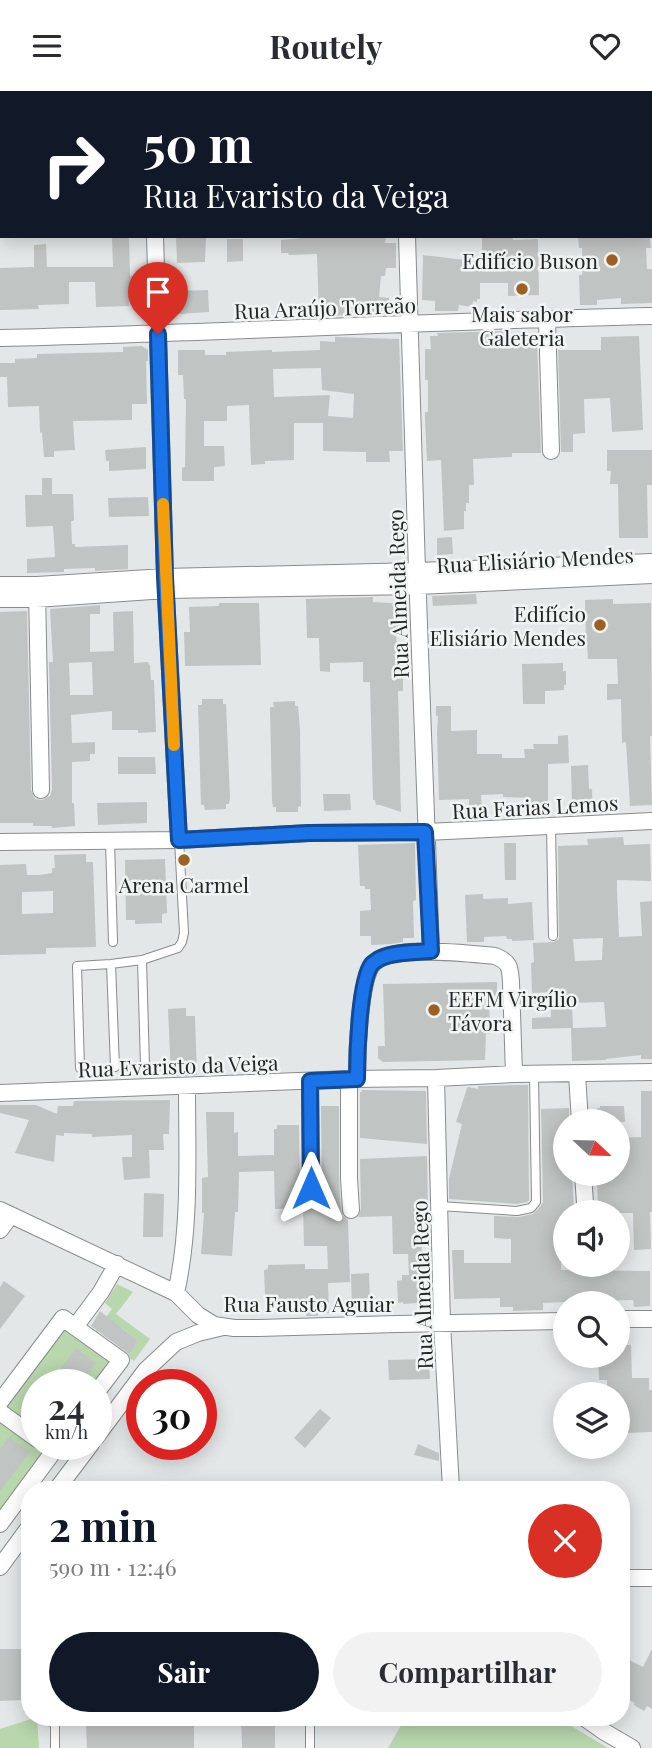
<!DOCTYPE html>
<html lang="pt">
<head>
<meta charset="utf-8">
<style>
	:root { --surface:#fff; --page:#f2f2f3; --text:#2b2b33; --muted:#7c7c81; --accent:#111827 }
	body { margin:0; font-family:"Playfair Display",serif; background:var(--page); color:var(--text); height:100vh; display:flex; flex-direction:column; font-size:26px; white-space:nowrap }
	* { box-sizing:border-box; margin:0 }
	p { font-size:23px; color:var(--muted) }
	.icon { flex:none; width:38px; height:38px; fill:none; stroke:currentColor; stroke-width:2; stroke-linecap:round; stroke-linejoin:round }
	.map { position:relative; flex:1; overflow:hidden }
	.details { position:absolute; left:21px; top:1390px; width:609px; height:245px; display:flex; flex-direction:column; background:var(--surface); border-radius:28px; box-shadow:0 4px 18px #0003 }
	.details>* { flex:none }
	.top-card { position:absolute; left:0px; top:0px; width:653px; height:147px; box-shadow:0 4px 18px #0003; background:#111827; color:#fff; overflow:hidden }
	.needle { width:46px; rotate:112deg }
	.buttons { position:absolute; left:553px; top:1018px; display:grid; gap:14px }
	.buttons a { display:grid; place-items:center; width:77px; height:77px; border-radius:50%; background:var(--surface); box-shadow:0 4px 18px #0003; font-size:35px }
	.speed { position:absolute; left:21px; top:1278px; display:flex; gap:14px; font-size:35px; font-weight:700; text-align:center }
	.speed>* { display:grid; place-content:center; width:91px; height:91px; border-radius:50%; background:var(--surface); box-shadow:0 4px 18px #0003; line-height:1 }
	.speed small { font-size:18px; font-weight:400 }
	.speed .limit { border:10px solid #d22; background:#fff; color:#111 }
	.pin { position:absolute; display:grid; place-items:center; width:60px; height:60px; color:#fff; margin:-72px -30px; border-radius:50% 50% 50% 0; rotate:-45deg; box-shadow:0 0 7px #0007 }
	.pin .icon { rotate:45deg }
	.me { position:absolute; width:77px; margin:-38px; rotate:0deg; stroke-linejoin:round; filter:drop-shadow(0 0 5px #0008) }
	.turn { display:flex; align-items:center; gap:24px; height:147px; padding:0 28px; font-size:32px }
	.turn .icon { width:91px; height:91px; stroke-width:2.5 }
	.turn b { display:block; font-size:49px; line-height:60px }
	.round { display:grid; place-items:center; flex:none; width:74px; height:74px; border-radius:37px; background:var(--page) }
	.summary { display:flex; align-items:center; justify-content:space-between; height:119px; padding:0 28px }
	h1 { font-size:42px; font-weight:700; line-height:52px; color:var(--accent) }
	.primary-button { display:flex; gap:14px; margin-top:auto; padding:14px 28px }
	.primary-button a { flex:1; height:80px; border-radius:42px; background:var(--accent); color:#fff; font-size:28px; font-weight:700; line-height:80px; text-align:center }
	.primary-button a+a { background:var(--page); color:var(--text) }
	header { display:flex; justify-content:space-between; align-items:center; height:91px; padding:0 28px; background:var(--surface); font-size:32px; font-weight:700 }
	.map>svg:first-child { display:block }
	.green { fill:#b8d7ad }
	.building { fill:#c0c4c2; fill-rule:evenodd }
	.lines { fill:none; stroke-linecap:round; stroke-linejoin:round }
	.service-casing { stroke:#888c8c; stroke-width:10 }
	.minor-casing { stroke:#888c8c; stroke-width:18 }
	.service { stroke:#fff; stroke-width:8 }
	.minor { stroke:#fff; stroke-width:16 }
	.route-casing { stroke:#114b97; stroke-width:18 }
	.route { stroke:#1a73e8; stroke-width:12 }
	.slow { stroke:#f59e0b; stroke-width:12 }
	.poi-dot { fill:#9c6122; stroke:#f0f5f4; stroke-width:2.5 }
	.labels { text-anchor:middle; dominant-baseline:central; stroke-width:5; stroke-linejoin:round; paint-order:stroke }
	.poi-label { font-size:21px; fill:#242626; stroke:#f0f5f4; text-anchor:end }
	.street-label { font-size:21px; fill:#242626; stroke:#f0f5f4 }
</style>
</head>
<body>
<header><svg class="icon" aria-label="menu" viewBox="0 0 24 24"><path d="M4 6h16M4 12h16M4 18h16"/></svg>Routely<svg class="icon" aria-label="heart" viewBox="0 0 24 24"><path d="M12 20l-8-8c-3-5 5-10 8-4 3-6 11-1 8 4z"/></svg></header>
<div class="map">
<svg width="652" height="1657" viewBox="0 0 652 1657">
	<rect width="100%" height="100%" fill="#e3e7e7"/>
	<path class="green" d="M117,1193L133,1201L116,1223L150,1248L134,1270L127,1265L138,1250L123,1238L106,1230L97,1242L95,1241L112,1218L105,1212Z
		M65,1236L110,1270L93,1293H37V1339L6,1317Z
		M0,1329L44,1361L0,1421Z
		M37,1626L39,1657H0V1638Z
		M406,1626H556L608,1657H388Z"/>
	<path class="building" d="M112,145H129L130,185H136L137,210H129V215L96,216L95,191H69V213L38,214L39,218L0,219V177L34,176V154L46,153L47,176H113Z
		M176,145H206L205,171L177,172Z
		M322,145H386L385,152H396V177H386L385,185H381L379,206L389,207V215L399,216V223L319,225L317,163L289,164L288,162H281V149Z
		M482,145H513V149L538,148L539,204L508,205V192H480V208H477V211L473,210L472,216L459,214L458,220H435V210L422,209L423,164L482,171Z
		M578,145H650L651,157H646L647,178H652V212L621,213V207L597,209V214H580L579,184H582L583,179L582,157H579Z
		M227,148H243V170L227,171Z
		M208,199L209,221L179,223L178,200Z
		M505,240V252L537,250L541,362H512V366L473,368L474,394H469V412H466V420H464V438L444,440L441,369L427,370L425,328V321H428V289H425V258H431L430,245H438L437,242Z
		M639,245L643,339L612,341L610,307L584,308L585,342L573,343V361H561L558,259H601V246Z
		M335,246L399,248L403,360H389L390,371H366V361L323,360V332H294V369L265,370V373L251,374L249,314L227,315V330H204V355H224L225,375L214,376V390H182V377L185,376L186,308H184L183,284H178V259H205V264H226V261L272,259V261L320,259V250L335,251ZM321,277L322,299L354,303L353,327L328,325L330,304L274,306L273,278Z
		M142,255L148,259V270H146L147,313H132V329L73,330L75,359L54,360V366H44L42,341L40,342L39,315L8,316L7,286H0V272H15V268L37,267V263L123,261V256Z
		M146,356V378L109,380V370H106L105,359Z
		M607,359H652V394H647L648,447H619L618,393H610L611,380H607Z
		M42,387H52V403H73L74,430H71L72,453H75V456L128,454V478L95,480V477L64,478V481L27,482V468L55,466L53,435L26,436L25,404H42Z
		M148,406L149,425L109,426L108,407Z
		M452,446L453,463L437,464V447Z
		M476,503L477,513L433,515L432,505Z
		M373,506V511L407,513V536L396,535L397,570H403V600H398L401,721L380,714H376L375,709H373L370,591H363V571L330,572V581L320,580L319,547H307L306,508Z
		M613,508V513L651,512L652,645H650L652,714L630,715L626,651L622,652L621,608L607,609V593H618L617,568H588L587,553H586L585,509Z
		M219,512H259L261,574L185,575L184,541H190L189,516L219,515Z
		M100,514V523H90V561L114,560L113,521L133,520L134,572L148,571L149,574H150L151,589H154L156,641L138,642V639H112V620L71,624L72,652L95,651V663H90V670L72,671V712H74L75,735L52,737V735H33V732H0V521L27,520L31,699L35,708L42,709L50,705L52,699L49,571H53L50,518ZM92,571L93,604H70L69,572Z
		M563,572V580H566V594H564V599L545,600V613H523L522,573Z
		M202,608H223V613H226L230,707L229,713H226V718L205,719L204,714H201L198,614H202Z
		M295,610V615H298L300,639L301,715L298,716V721H276V716H273L272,710L270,616H274L273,611Z
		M436,615H451V640L477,639V663H502V667H525L524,658H534L533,653H558V645L568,644L569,672L548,673V712H531V707L503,706V703L481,704L482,721L469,722V708L439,709L437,642L438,625H436Z
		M118,666H155L156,683H118Z
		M588,674L589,698H592L593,720L582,721V715L572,716L571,675Z
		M323,703H350L351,719L324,720Z
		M147,711V732L98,734L97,712Z
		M623,746L624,754L650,753L651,790L617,789V800L619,846L642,845L640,811L652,810V968H641V964L606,968V969L572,970L571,937L532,938V927L551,926L550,901L532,902L531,872L534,871L533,852L554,851L559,848L558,755L588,754L587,748ZM603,847L602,869L575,870L573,848ZM604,911L606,936L573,937L572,912Z
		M415,752L416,809L413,810L414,847H403V851L391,853L371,854V845H360V820L371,819L370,798H365V795H360L358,754Z
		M504,752H516V789H505Z
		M86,763V771H93L96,856L46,857V863L0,864V774L26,773L27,784H39L52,782V777H55L54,764ZM53,800V822L22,823V801Z
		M165,768L167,822L162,823V832L135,833V829H126L125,769Z
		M483,803V808L508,807V813L532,811L534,849L512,850V848H507L506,845L484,846V851H467L465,804Z
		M497,891V908H489L490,943H486L485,969L383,971L378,967V955H385L383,893Z
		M186,917V925H195L197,984L171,985L168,918Z
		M524,994H528L529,1109L527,1111L517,1113L449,1108V1088L462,1033L456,1031L467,997L468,996L478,998V995Z
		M362,999L426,1000L427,1053L360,1047V1001H362Z
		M641,1000H652V1121H650L651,1158L634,1159L633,1122H598L597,1083H618V1047L641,1046Z
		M170,1009L169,1043H163L164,1059H149L150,1087L124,1089L122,1066H132V1044L92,1046V1043L64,1042V1045L56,1044L54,1071L15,1062L29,1029L0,1022V1014H36L57,1023L58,1015H73L74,1010Z
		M321,1015H339V1087L341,1120L343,1125L348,1129L350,1191L328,1192L329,1222H318V1225H306V1209L269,1210V1204H265L264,1179L268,1178V1174L305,1173V1178H328L327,1155H304L303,1117L275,1118L274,1080L239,1081L238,1121H235L232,1165L201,1163L204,1122H202V1087L208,1086L206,1021H234V1042L238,1041V1065L274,1064V1038H277V1034H299L300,1106L312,1108L322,1105Z
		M600,1015H624L625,1031L598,1030L597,1017H600Z
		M569,1017V1027H568V1031H565V1083H572L574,1122H565V1161H561V1179L650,1180V1215L634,1216L633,1209L586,1210L543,1212V1219L513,1220V1216H500V1207L454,1208L452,1159H464V1172H511V1148L494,1147V1125L518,1126L533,1123L541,1115L543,1111L541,1018Z
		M427,1065L428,1122L420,1123L422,1167H428L429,1211L403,1213V1211L398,1212L397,1190L402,1189V1184H409L408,1163H393L392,1125L358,1126L361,1118L360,1068Z
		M144,1102L164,1103L163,1146H143Z
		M369,1182L370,1211H363V1221L352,1222L351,1183Z
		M4,1190L25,1205L0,1238V1196Z
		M100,1220L138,1250L129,1263L91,1235Z
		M618,1254H631L632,1287H649V1299H652V1341L628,1342V1337H623L625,1326H620L618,1304H611V1300H607V1289H599L598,1265H618Z
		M76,1257L96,1272L80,1293H49Z
		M425,1268V1270H429L430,1288L389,1289L388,1269Z
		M320,1318L331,1327L305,1357L294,1347Z
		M9,1346L30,1361L0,1400V1358Z
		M418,1353L439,1362V1370L414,1364Z
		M0,1558H21L22,1609L0,1610Z
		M652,1558V1618L647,1615L644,1620L634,1614L635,1612L621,1605V1580L627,1568L643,1576Z
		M102,1626H194V1657H87L86,1634H102Z
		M241,1626H275V1657H242Z"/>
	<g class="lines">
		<defs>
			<path id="service" d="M551,735L553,845
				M110,750L113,851
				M142,869L145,975
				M111,873L115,976
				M80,977L77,875L111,873L142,869L178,857L182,851L184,842L179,749
				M439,1115L517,1120L531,1117L536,1111L534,983
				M46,1626L55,1634V1657
				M310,1657V1626"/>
			<path id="minor" d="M151,0V2
				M401,0V2
				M651,42H652
				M155,145L165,486L179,749
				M407,145L417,480L431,860
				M547,228L551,360
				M0,247C217,242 435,230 652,225
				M0,494H37L165,486L417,480L652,471
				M37,500L41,699
				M0,508H36L166,499L418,495L652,484
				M0,751L179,749L309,742L426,741L652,730
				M577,983L580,1031
				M436,987L442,1232L451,1398
				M349,988V1087L351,1119
				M357,988C357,965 359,887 374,872C392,853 470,863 495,865C510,871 510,876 511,891L514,983
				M310,990L311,1098
				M0,1002L349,988L436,987L514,983L652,981
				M583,1083L585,1112
				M0,1119L176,1202L198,1224L214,1234L234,1237H259L397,1233L565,1230
				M0,1139L11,1124
				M176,1202C191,1135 187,1064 187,995
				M618,1228H652
				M96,1302L121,1269L75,1236L101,1201L117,1173
				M0,1311L63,1227L75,1236
				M0,1321L37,1348
				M96,1346L146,1279L176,1251L198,1242L223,1236
				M57,1398L91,1353
				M0,1433L59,1353
				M0,1476L30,1435
				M621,1487H652
				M583,1626L603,1640L632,1657"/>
		</defs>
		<use href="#service" class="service-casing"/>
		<use href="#minor" class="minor-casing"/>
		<use href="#service" class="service"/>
		<use href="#minor" class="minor"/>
	</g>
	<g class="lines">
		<defs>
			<path id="route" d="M158,243L165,486L179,749L309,742L425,741L431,860C416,861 394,861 381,867C380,867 373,872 372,873C359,889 357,966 357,988L310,990L311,1097"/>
		</defs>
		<use href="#route" class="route-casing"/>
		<use href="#route" class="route"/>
		<path class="slow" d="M163,413L174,654"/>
	</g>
	<g class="poi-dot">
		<circle cx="612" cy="169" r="7"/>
		<circle cx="522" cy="198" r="7"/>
		<circle cx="600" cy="534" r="7"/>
		<circle cx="184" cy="769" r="7"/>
		<circle cx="434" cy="919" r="7"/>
	</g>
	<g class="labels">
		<g class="poi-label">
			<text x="598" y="169">Edifício Buson</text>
			<text x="522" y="222" text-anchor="middle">Mais sabor<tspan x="522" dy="24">Galeteria</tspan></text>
			<text x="586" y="522">Edifício<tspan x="586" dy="24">Elisiário Mendes</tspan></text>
			<text x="184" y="793" text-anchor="middle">Arena Carmel</text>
			<text x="448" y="907" text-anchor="start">EEFM Virgílio<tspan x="448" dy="24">Távora</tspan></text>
		</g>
		<g class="street-label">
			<text transform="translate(325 216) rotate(-2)">Rua Araújo Torreão</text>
			<text transform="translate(535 468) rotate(-3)">Rua Elisiário Mendes</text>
			<text transform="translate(397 503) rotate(-92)">Rua Almeida Rego</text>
			<text transform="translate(535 715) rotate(-3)">Rua Farias Lemos</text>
			<text transform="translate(178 974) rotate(-2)">Rua Evaristo da Veiga</text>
			<text transform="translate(421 1194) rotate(-92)">Rua Almeida Rego</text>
			<text x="309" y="1212">Rua Fausto Aguiar</text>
		</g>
	</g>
</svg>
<div class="buttons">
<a><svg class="needle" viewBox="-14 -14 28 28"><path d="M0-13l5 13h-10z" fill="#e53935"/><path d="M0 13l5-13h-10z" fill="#7c7c81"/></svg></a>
<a><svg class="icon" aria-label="sound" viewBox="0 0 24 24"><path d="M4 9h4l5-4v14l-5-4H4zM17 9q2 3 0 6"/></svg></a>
<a><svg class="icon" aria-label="search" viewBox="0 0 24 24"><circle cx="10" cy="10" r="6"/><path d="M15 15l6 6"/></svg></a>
<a><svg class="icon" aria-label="layers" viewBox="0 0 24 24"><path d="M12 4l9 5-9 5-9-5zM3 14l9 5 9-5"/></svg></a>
</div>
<div class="speed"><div>24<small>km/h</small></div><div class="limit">30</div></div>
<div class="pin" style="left:158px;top:243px;background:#d93025"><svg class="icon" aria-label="arrive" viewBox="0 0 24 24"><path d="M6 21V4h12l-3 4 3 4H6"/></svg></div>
<svg class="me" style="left:311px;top:1097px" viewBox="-20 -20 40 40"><path d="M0-17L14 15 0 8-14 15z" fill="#1a73e8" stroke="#fff" stroke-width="4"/></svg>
<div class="top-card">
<div class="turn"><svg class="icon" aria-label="right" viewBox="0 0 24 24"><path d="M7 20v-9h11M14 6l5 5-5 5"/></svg><div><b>50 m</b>Rua Evaristo da Veiga</div></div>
</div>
<section class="details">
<div class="summary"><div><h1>2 min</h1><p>590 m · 12:46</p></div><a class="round" style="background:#d93025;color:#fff"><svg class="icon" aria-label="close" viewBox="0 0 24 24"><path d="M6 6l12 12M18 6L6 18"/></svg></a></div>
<div class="primary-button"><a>Sair</a><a>Compartilhar</a></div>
</section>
</div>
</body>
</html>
